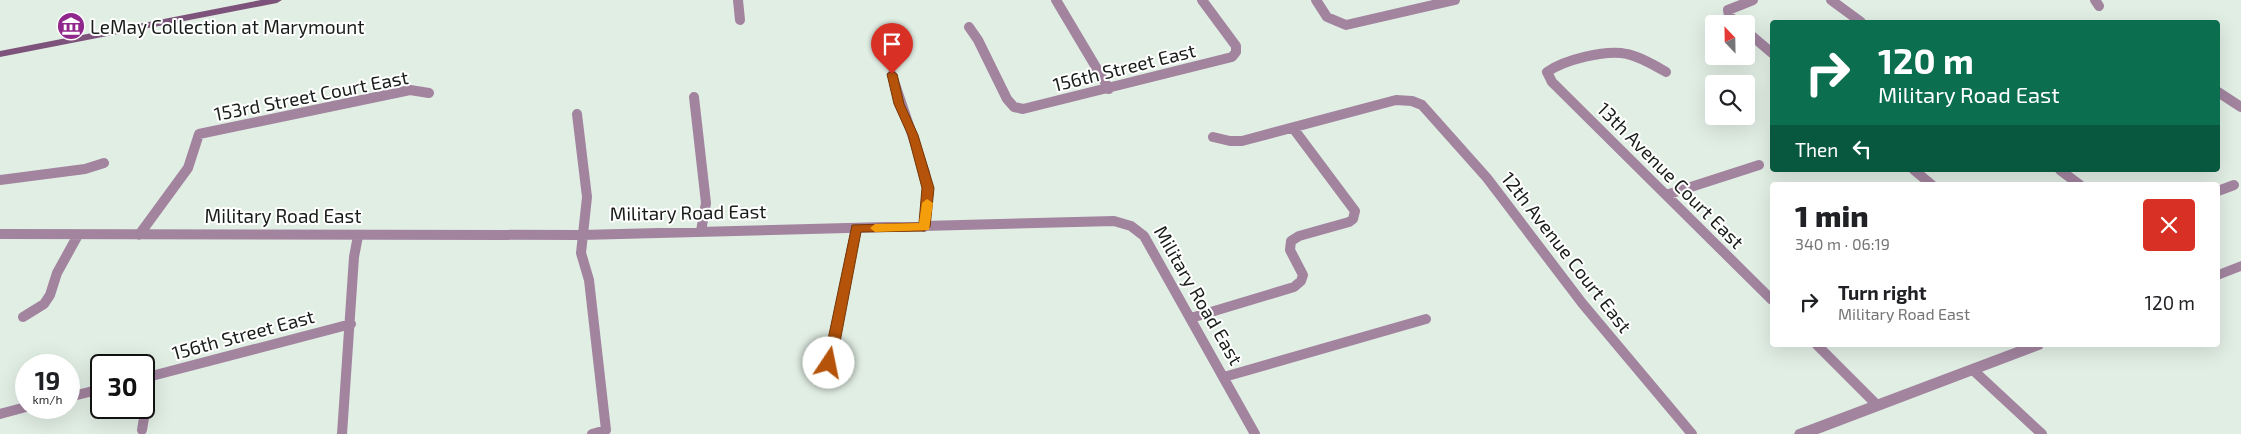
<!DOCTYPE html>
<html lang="en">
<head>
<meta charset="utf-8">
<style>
	:root { --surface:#fff; --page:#f2f2f2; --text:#202124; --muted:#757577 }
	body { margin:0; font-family:"Exo 2",sans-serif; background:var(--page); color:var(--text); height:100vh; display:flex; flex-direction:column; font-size:19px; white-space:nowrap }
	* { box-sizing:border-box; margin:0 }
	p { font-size:16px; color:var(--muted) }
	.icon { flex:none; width:28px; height:28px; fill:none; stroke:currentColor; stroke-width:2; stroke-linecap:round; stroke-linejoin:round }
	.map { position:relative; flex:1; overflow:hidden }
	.drawer { position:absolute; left:1770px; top:182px; width:450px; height:165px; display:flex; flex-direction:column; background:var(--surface); border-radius:5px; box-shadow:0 5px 20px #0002 }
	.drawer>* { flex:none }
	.hud { position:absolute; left:1770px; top:20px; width:450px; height:152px; border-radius:5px; box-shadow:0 5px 20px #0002; background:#0b6e4f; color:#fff; overflow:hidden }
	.needle { width:32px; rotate:338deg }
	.fabs { position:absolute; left:1705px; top:15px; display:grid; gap:10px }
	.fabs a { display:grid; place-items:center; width:50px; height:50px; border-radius:5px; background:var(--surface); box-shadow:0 5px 20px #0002; font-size:25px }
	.speed { position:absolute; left:15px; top:354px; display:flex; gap:10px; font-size:25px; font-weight:700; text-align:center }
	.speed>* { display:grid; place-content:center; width:65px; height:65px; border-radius:50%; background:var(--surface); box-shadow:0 5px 20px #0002; line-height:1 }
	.speed small { font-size:12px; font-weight:400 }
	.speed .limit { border:2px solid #111; border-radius:8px; background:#fff; color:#111 }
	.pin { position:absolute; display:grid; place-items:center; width:42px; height:42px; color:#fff; margin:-51px -21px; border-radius:50% 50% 50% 0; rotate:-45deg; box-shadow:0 0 5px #0007 }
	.pin .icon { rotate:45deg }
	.me { position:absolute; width:55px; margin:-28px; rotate:11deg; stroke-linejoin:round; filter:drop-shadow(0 0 4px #0008) }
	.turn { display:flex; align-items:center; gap:18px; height:105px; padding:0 25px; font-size:22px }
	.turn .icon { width:65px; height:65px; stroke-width:2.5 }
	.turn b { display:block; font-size:35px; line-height:42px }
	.then { display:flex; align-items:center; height:48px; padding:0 25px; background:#0003; gap:10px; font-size:19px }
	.round { display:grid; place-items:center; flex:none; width:52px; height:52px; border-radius:5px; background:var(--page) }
	.overview { display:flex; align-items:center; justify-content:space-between; height:85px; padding:0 25px }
	h1 { font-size:30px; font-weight:800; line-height:38px }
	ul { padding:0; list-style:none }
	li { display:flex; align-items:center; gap:15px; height:70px; padding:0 25px }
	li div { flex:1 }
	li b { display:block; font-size:19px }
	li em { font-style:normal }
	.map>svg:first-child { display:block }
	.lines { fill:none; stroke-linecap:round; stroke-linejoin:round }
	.minor { stroke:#a2849f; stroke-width:10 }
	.tertiary { fill:#a2849f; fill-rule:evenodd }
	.secondary { fill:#7e537b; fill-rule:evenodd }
	.route { fill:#b45309; stroke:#753606 }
	.slow { fill:#f59e0b }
	.labels { text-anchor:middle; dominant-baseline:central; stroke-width:4; stroke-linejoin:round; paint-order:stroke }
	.poi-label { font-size:19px; fill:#181d19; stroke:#fff; text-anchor:start }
	.street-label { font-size:19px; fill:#181d19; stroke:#fff }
</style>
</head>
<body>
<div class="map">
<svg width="2241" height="434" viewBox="0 0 2241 434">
	<rect width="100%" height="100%" fill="#e1eee4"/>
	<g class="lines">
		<path class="minor" d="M738,0L740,20
			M1056,0L1109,89
			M1316,0L1327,17L1346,25L1455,0
			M1831,0L1861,22
			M2095,0L2099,6
			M1737,24L1729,15L1728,10L1753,0
			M969,27L978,40L1007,99L1014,107L1023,109L1232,57L1236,52V46L1202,0
			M1746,31L1772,53
			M1666,72C1654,65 1641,57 1627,54C1606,49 1564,60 1547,72L1552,82L1772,300
			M892,75L925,173L928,197L924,227
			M2218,92L2241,107
			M694,97L706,203L701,231
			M577,114L587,197L581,253L589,280L606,430L592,434
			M1213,137L1230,141H1242L1396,100L1412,101L1422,105L1487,178L1582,303L1692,434
			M1914,170L1932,185
			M2060,170L2080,185
			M0,180L85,169L104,163
			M2218,191L2234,185
			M1666,195L1759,165
			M0,234L582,235L1114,221L1131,226L1144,236L1255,434
			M139,235L188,168L199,134L410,90L429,93
			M23,317L44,304L50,295L57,273L78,235
			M1191,318L1294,287L1301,281L1303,275L1290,250L1291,241L1299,236L1349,222L1353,219L1355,211L1293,128
			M1817,345L1877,405
			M829,363L856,228
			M1973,370L2042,434
			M1224,377L1426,319
			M144,378L351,324
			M69,397L101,389
			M0,414L26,407
			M142,430L151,376
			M342,434L354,257L358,236"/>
		<path class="tertiary" d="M2241,261V271L2218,280V270Z
			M2022,345H2044L2042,349L1818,434H1794L1796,430Z"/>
		<path class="secondary" d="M261,0H282L277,3L0,57V51Z"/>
	</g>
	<path class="route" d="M892,71L897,74L904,104L918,135L934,188L930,227L924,231L861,232L836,363L834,367H825L823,363L852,225L919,223L922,188L908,135L894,104L887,74Z"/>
	<path class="slow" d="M927,199L933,203L929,230L875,232L870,228L875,224L919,223L922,203Z"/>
	<defs>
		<symbol id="museum-disc" viewBox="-11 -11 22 22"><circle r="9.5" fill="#90278c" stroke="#fff"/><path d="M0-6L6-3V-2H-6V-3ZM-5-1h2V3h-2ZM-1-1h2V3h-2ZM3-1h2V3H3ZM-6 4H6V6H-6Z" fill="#fff"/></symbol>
	</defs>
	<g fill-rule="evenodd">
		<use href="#museum-disc" x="55" y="10" width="32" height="32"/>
	</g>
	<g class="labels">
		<g class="poi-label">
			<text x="90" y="26">LeMay Collection at Marymount</text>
		</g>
		<g class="street-label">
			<text transform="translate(1124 67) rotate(-14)">156th Street East</text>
			<text transform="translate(311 95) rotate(-11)">153rd Street Court East</text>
			<text transform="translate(1671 175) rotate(45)">13th Avenue Court East</text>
			<text transform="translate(688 212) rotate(-1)">Military Road East</text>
			<text x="283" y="215">Military Road East</text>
			<text transform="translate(1567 252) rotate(52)">12th Avenue Court East</text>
			<text transform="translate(1199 295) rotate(60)">Military Road East</text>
			<text transform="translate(243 334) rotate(-15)">156th Street East</text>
		</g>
	</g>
</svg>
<div class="fabs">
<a><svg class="needle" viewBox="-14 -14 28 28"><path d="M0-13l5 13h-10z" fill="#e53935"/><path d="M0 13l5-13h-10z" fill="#757577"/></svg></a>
<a><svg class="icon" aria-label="search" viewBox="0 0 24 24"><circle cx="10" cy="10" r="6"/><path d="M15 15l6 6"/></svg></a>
</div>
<div class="speed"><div>19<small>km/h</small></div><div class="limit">30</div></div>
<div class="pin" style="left:892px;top:74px;background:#d93025"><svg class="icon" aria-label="arrive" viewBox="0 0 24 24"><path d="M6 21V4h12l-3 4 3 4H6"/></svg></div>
<svg class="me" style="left:829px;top:363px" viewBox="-20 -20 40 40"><circle r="19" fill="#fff"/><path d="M0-13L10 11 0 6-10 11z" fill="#b45309"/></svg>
<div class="hud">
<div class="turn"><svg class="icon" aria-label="right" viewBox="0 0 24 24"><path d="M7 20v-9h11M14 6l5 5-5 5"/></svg><div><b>120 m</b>Military Road East</div></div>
<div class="then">Then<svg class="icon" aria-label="left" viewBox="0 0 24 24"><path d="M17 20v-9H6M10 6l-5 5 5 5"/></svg></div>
</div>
<section class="drawer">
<div class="overview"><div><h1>1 min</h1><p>340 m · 06:19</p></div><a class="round" style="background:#d93025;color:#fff"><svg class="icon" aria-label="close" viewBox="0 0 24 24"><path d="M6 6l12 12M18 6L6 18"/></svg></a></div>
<ul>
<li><svg class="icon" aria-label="right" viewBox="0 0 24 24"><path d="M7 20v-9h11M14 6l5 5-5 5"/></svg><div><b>Turn right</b><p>Military Road East</p></div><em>120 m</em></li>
</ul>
</section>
</div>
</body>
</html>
